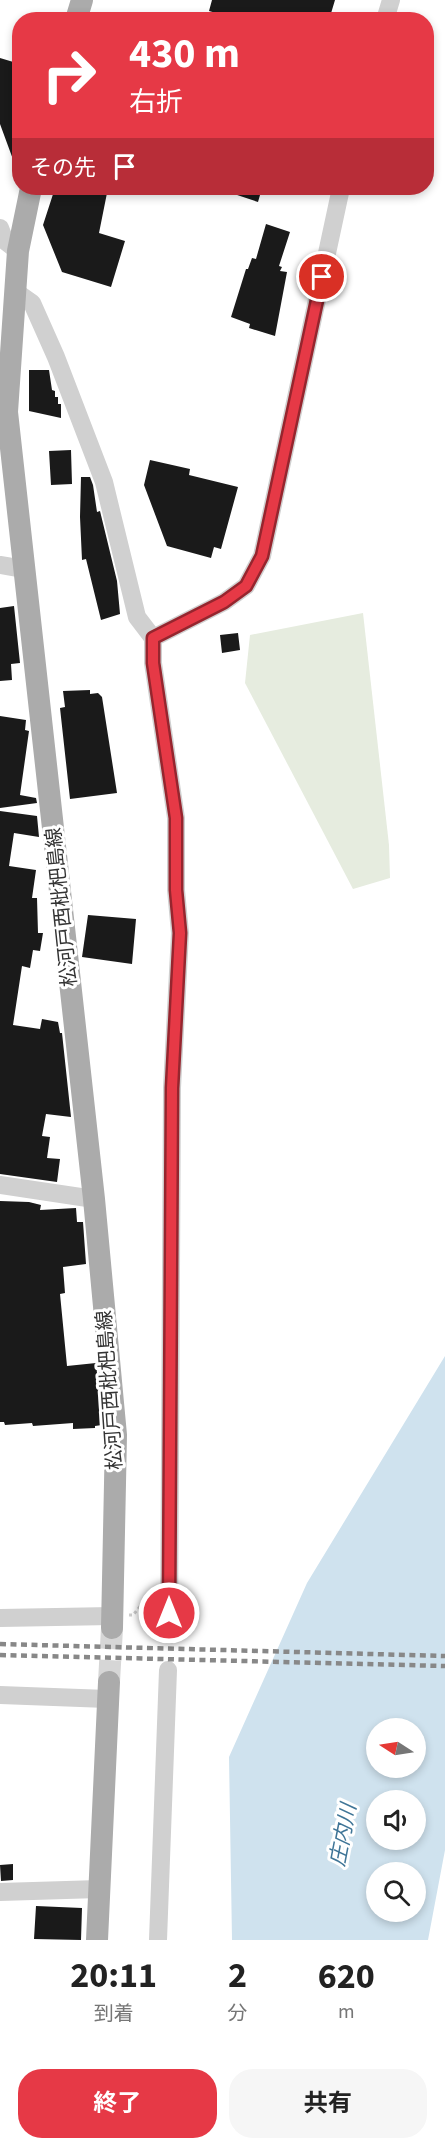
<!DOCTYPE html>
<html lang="ja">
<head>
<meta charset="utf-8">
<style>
	:root { --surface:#fff; --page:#f6f6f6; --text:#222; --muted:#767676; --accent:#e63946 }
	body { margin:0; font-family:"Source Sans 3","Noto Sans JP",sans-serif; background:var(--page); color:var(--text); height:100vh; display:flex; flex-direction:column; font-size:22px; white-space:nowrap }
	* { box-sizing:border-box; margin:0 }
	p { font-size:20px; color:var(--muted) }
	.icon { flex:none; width:33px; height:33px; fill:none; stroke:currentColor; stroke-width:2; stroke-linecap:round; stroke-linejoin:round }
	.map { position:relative; height:1940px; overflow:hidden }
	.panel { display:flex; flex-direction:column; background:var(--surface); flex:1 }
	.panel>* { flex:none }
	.top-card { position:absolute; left:12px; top:12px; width:422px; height:183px; border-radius:24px; box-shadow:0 3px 9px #0003; background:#e63946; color:#fff; overflow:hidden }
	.needle { width:39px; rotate:282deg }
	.controls { position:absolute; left:366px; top:1718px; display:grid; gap:12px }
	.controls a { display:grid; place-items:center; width:60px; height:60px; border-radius:50%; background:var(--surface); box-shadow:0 3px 9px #0003; font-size:30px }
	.pin { position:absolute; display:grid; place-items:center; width:51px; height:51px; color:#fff; margin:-26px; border:3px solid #fff; border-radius:50%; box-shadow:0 2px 6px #0007 }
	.me { position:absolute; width:66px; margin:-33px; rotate:0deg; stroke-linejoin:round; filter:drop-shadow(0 0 4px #0008) }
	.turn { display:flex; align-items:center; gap:21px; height:126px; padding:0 18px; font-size:27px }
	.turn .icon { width:78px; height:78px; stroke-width:2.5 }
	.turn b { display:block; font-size:42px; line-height:51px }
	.then { display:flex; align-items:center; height:57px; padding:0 18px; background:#0003; gap:12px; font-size:22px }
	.eta { display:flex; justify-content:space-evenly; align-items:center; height:102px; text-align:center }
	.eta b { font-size:36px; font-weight:700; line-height:42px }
	.action { display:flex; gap:12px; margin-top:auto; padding:12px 18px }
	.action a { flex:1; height:69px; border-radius:24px; background:var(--accent); color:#fff; font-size:24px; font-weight:700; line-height:69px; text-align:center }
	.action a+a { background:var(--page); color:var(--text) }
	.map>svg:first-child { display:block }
	.green { fill:#e6ecdf }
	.water { fill:#cfe2ee; fill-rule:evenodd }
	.building { fill:#1a1a1a }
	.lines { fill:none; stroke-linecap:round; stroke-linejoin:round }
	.major-tunnel { stroke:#d6d6d6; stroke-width:22; stroke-dasharray:22 11; stroke-linecap:butt }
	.path { stroke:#cdcdcd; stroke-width:3; stroke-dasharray:3 3; stroke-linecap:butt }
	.minor { stroke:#d0d0d0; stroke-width:18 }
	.major { stroke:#ababab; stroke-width:22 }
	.rail { stroke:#888; stroke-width:4.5; stroke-dasharray:6 4.5; stroke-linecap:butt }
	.route-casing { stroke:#96252e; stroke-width:15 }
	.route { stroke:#e63946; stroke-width:10 }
	.labels { text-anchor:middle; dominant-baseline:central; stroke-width:6; stroke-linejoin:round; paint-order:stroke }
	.street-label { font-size:20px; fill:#333; stroke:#fff }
	.water-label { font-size:21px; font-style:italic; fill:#3f7597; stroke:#fff }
</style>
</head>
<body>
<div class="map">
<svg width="445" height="1940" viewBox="0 0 445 1940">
	<rect width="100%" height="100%" fill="#fff"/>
	<path class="green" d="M363,613L389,845L390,878L353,889L245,683L250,635Z"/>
	<path class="water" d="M445,1356V1850L428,1940H232L229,1757L307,1583ZM376,1728H416V1767H376ZM376,1800H416V1839H376ZM376,1872H416V1911H376Z"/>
	<path class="building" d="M212,0H335L329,20H214L216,13L209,11Z
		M0,58L20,64L18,173L0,124Z
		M55,188H108L99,233L125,241L111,287L62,272L43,225Z
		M222,188H262L258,202L222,190Z
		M266,224L290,232L279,266L282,267L280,271L287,272L275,336L249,328L250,324L231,317L246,269H248L252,258L256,259Z
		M29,370H49L52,390L55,391V397H58V404H61V418L29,411Z
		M71,450L72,484L51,485L49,451Z
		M150,460L190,469L189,475L238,487L221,549L214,547L211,558L167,546L144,485Z
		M81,477H90L93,485L97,512L100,511L117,581L120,614L101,620L86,559L82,560L80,517Z
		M14,606L20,663L11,664L12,680L0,681V608Z
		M238,633L240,650L222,653L220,635Z
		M90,690V694L98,693L102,697L117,793L70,799L60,708L65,707L63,691Z
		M0,716L26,720L25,730L29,731L20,795L36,798L37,803L0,808Z
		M0,811L37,816L39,837L14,833L9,866L36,870L32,898H37L38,933H43L40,951L33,950L30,968L22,966L13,1025L40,1029L42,1019L58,1022L60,1033H62L71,1117L46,1114L42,1136L50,1137L47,1158L60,1159L57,1182L0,1174Z
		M88,915L136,919L132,964L82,957Z
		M0,1201L29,1202L41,1205L40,1210L76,1208L77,1222H83L86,1264L63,1267L65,1293L60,1294L67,1366L96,1363L102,1425L95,1426V1428L73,1429V1423L33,1426L32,1423L5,1425L4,1422H0Z
		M13,1864V1880L1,1881L0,1865Z
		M36,1906L82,1908L81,1940L34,1939Z"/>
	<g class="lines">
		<path class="major-tunnel" d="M109,1682L112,1628"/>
		<path class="path" d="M129,1615H133L153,1591"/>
		<path class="minor" d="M385,20L391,0
			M0,228L5,241L18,251
			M15,291L32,303L56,357L104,482L137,617L153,638
			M0,565L24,569
			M0,1185L94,1199
			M0,1618L112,1616
			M169,1635L172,1088L180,933L176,890V818L153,663V638L224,602L246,586L262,556L341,188
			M0,1695L107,1699
			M0,1892L99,1889
			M158,1940L168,1670"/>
		<path class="major" d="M76,20L82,0
			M31,188L18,251L7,412L94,1199L116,1435L112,1628
			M97,1940L109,1682"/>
		<path class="rail" d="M0,1644L445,1656
			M0,1655L445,1666"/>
	</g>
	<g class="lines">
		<defs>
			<path id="route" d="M169,1613L172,1088L180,933L176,890V818L153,663V638L224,602L246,586L262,556L322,277"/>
		</defs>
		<use href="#route" class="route-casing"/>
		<use href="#route" class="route"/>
	</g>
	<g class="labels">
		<g class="street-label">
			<text transform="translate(62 907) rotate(-96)">松河戸西枇杷島線</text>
			<text transform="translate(110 1390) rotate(-94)">松河戸西枇杷島線</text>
		</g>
		<g class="water-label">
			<text transform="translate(343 1835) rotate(-79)">庄内川</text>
		</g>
	</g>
</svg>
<div class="controls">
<a><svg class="needle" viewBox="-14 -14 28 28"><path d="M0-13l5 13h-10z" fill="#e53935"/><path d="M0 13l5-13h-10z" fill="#767676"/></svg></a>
<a><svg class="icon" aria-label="sound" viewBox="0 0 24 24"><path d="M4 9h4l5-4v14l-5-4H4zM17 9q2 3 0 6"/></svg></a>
<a><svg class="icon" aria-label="search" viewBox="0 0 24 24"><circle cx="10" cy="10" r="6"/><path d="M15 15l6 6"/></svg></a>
</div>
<div class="pin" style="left:322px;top:277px;background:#d93025"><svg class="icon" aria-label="arrive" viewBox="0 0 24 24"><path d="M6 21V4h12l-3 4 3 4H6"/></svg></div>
<svg class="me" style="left:169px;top:1613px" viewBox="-20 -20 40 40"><circle r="17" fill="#e63946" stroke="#fff" stroke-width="3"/><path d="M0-11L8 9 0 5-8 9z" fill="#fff"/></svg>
<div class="top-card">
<div class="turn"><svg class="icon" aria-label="right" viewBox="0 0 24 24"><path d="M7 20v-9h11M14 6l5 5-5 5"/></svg><div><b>430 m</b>右折</div></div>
<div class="then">その先<svg class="icon" aria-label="arrive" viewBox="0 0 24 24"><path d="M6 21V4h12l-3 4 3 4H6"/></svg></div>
</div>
</div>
<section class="panel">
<div class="eta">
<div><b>20:11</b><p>到着</p></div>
<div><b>2</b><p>分</p></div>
<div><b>620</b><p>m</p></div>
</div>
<div class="action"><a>終了</a><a>共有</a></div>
</section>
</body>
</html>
